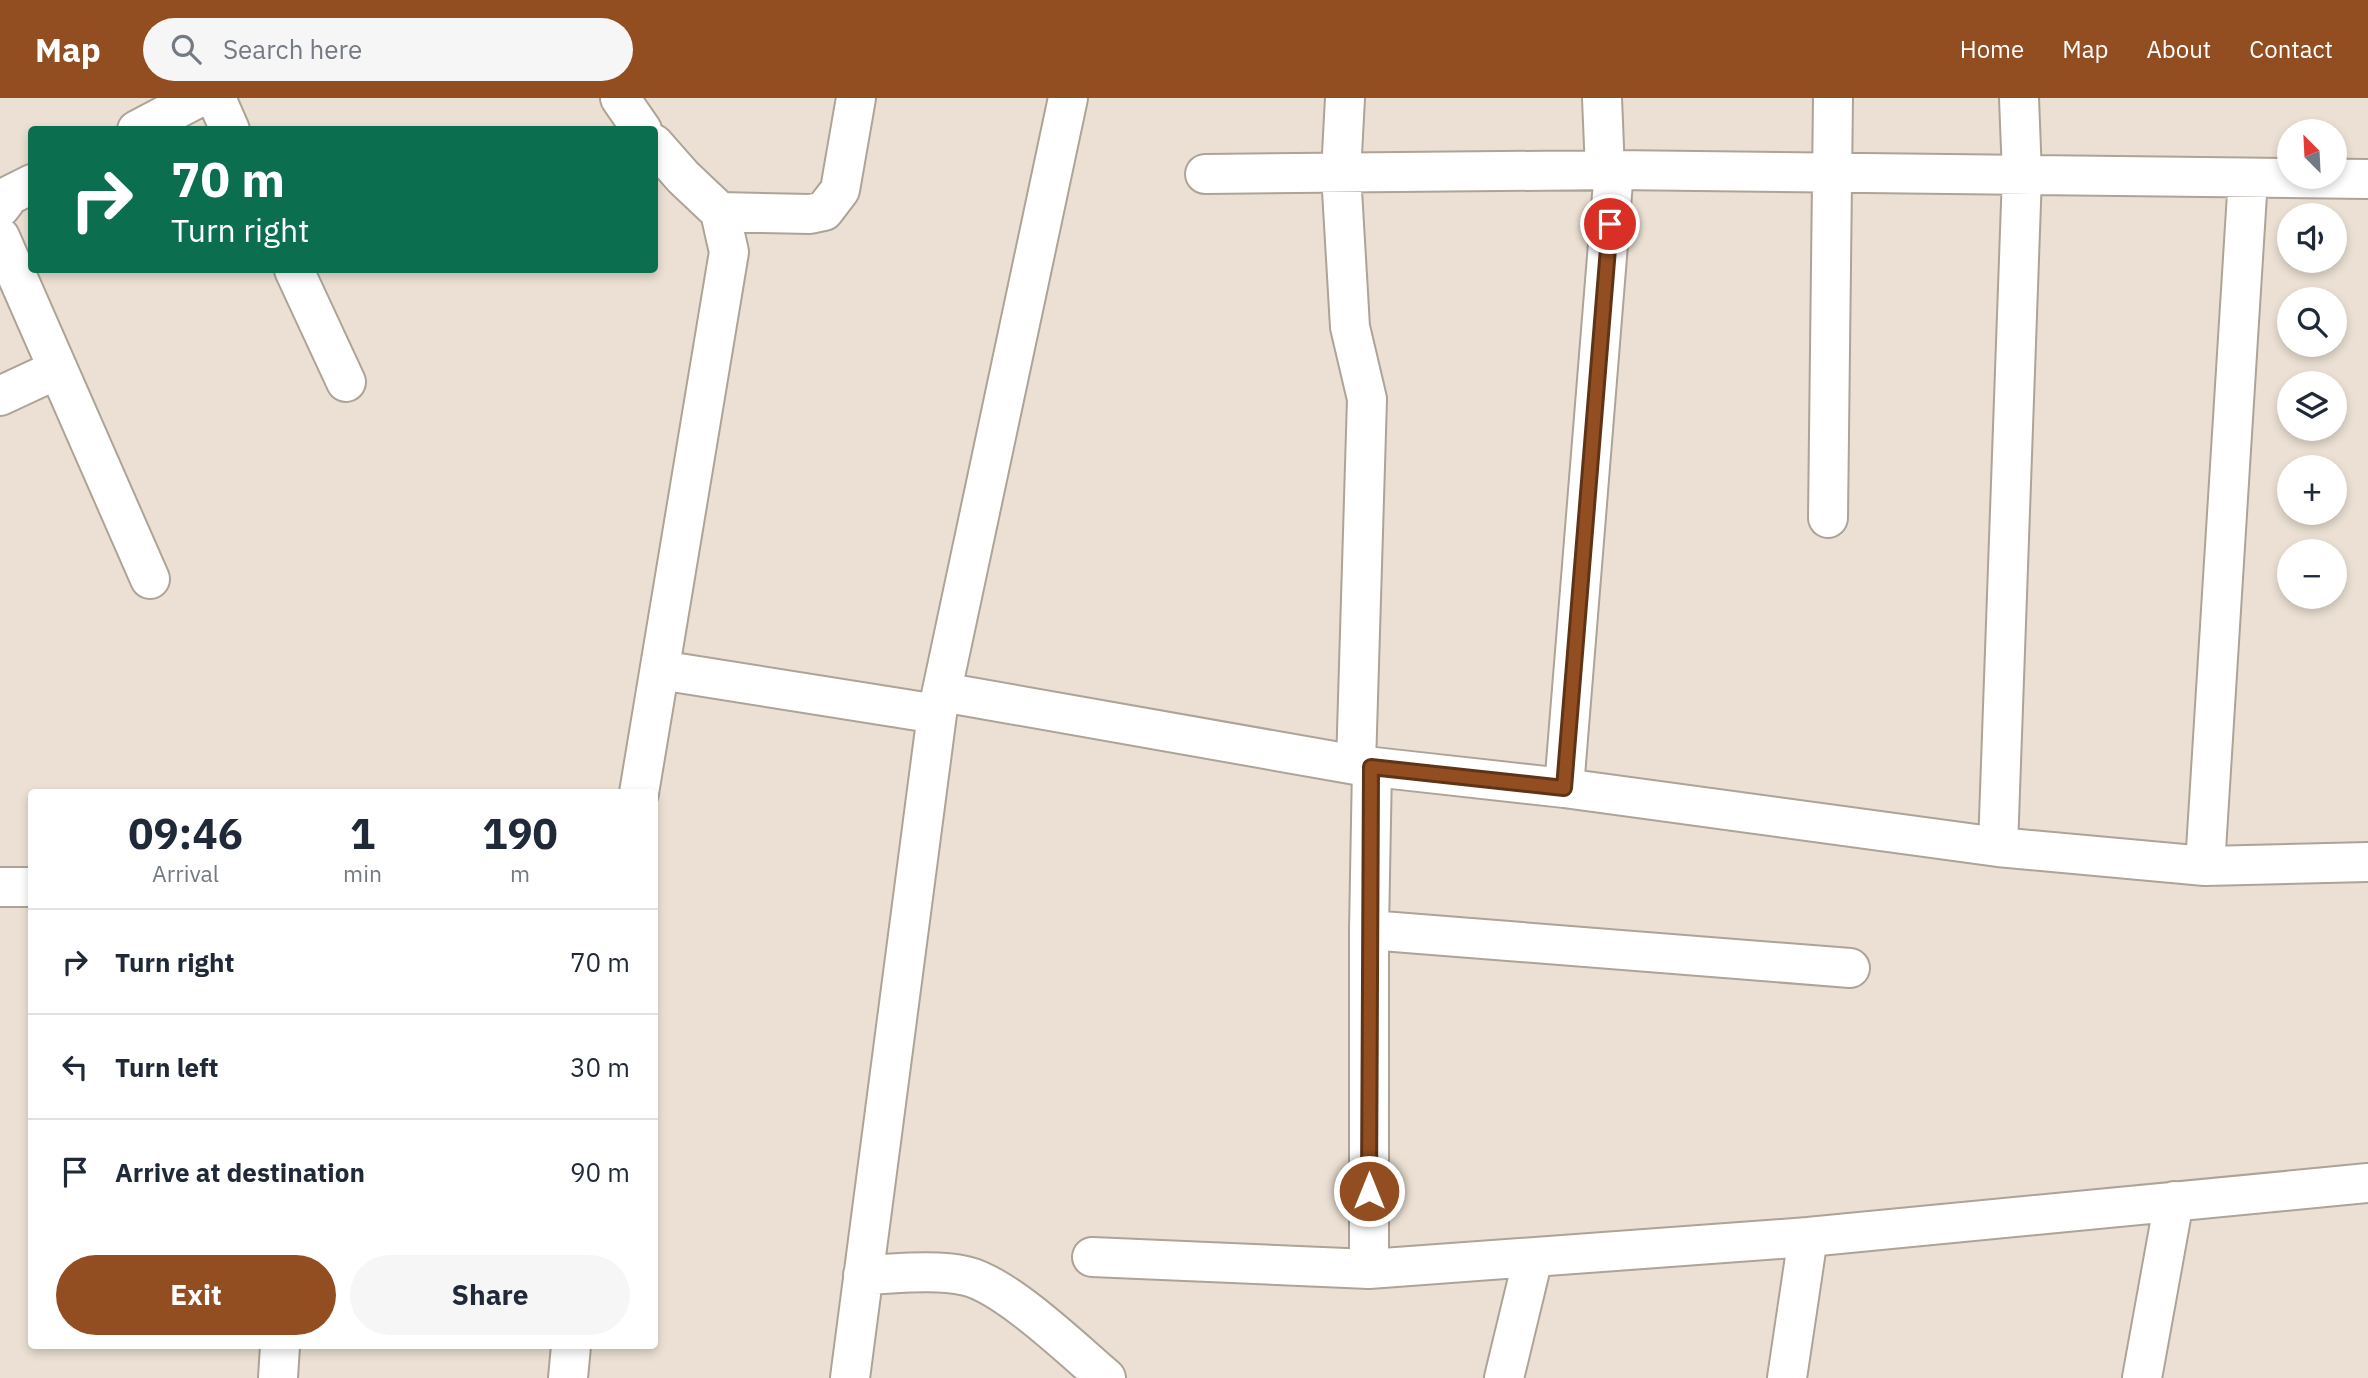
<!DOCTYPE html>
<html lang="en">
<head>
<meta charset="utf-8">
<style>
	:root { --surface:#fff; --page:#f6f6f7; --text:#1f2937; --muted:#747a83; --line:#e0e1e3; --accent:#924e20 }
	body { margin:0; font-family:"IBM Plex Sans",sans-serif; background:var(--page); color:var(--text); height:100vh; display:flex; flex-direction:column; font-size:26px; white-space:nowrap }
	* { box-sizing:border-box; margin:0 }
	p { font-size:23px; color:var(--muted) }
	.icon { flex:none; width:38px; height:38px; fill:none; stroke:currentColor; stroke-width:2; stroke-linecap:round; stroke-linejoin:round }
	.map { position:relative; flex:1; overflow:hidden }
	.sheet { position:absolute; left:28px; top:691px; width:630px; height:560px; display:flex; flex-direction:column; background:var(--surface); border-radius:7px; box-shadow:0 4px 10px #0003 }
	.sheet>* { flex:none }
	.top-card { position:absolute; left:28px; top:28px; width:630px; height:147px; border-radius:7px; box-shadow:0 4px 10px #0003; background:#0b6e4f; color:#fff; overflow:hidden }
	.needle { width:46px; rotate:336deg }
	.tools { position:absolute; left:2277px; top:21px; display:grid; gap:14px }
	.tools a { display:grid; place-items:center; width:70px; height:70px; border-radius:50%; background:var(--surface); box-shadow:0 4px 10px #0003; font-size:35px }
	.pin { position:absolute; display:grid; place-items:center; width:60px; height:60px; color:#fff; margin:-30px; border:4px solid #fff; border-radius:50%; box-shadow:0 2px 7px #0007 }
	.me { position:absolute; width:77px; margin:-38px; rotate:0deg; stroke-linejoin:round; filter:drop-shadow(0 0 5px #0008) }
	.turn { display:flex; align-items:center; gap:24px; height:147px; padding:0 28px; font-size:32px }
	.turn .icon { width:91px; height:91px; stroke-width:2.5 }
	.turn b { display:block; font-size:49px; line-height:60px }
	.eta { display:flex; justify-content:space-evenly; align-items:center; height:119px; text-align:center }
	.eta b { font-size:42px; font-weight:700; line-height:49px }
	.primary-button { display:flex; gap:14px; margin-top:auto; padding:14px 28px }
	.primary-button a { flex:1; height:80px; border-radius:42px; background:var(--accent); color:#fff; font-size:28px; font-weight:700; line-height:80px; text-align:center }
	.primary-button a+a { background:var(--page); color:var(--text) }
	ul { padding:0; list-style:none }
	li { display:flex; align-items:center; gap:21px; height:105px; padding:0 28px; border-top:2px solid var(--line) }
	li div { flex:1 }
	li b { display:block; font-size:26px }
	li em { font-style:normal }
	header { display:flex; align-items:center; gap:42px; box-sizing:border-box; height:98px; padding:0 35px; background:var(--accent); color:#fff }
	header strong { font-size:33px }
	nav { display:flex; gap:38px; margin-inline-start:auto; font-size:24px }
	.search { width:490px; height:63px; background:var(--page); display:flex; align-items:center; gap:18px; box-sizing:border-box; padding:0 24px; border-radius:38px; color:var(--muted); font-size:26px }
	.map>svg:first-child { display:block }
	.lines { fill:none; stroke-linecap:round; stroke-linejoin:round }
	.minor-casing { stroke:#ada396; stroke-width:42 }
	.minor { stroke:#fff; stroke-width:38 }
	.route-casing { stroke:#5f3315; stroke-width:18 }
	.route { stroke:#924e20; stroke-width:12 }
</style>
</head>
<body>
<header>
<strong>Map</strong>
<div class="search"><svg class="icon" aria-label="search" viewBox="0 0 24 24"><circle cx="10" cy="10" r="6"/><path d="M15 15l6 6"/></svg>Search here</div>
<nav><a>Home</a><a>Map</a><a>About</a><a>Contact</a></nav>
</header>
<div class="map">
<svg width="2368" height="1280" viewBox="0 0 2368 1280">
	<rect width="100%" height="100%" fill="#ebe0d3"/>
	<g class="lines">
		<defs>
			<path id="minor" d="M216,0L230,32
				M620,0L642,32
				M1345,0L1341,75L1350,229L1367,301L1356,667
				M1602,0L1605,73
				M137,32L198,0
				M1205,76L1614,72L2368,81
				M0,110L10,97L32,86
				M720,114L810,116L824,113L840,92L856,0
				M0,139L150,481
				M294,172L346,284
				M0,298L58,271
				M1828,420L1833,0
				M660,572L937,616
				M942,594L1356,667L1564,690L1998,749L2205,768L2368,764
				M1564,690L1614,72
				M639,695L729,154L720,114L683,79L654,46
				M1998,749L2022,77L2019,0
				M2205,768L2248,80
				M0,789H32
				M1369,832L1850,870
				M1092,1159L1369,1171L1808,1139L2368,1085
				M1369,1171V832L1372,669
				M863,1177C896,1176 933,1171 966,1178C1006,1187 1073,1252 1106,1280
				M278,1280L280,1248
				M568,1280L571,1248
				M850,1280L937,616L1068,0
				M1504,1280L1533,1160
				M1787,1280L1808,1139
				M2142,1280L2174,1103"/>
		</defs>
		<use href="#minor" class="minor-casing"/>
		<use href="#minor" class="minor"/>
	</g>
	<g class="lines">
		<defs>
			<path id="route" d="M1369,1093L1371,669L1564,690L1610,126"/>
		</defs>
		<use href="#route" class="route-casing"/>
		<use href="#route" class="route"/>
	</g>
</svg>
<div class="tools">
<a><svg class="needle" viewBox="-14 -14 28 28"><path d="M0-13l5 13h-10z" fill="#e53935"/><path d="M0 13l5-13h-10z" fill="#747a83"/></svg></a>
<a><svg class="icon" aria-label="sound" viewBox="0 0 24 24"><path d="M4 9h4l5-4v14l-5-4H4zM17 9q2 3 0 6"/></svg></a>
<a><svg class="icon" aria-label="search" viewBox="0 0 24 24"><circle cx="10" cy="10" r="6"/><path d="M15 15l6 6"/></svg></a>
<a><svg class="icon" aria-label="layers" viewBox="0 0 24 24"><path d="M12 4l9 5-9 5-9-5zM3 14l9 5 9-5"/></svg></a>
<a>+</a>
<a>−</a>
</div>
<div class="pin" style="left:1610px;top:126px;background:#d93025"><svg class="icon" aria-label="arrive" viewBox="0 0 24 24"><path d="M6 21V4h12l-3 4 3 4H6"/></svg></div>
<svg class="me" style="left:1369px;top:1093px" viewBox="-20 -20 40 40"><circle r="17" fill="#924e20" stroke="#fff" stroke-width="3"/><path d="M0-11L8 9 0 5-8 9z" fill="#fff"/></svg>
<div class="top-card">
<div class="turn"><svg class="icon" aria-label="right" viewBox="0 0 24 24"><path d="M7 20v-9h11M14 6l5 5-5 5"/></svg><div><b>70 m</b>Turn right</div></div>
</div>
<section class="sheet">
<div class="eta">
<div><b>09:46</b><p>Arrival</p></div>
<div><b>1</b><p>min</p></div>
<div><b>190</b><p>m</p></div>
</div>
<ul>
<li><svg class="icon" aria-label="right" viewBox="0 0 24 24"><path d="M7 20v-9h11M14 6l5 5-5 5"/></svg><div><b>Turn right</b></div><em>70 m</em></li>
<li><svg class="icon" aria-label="left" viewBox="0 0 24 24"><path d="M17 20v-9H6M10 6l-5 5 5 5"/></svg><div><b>Turn left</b></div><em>30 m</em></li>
<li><svg class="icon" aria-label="arrive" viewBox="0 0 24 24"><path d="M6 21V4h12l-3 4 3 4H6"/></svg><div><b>Arrive at destination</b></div><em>90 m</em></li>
</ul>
<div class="primary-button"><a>Exit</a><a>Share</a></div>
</section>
</div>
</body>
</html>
